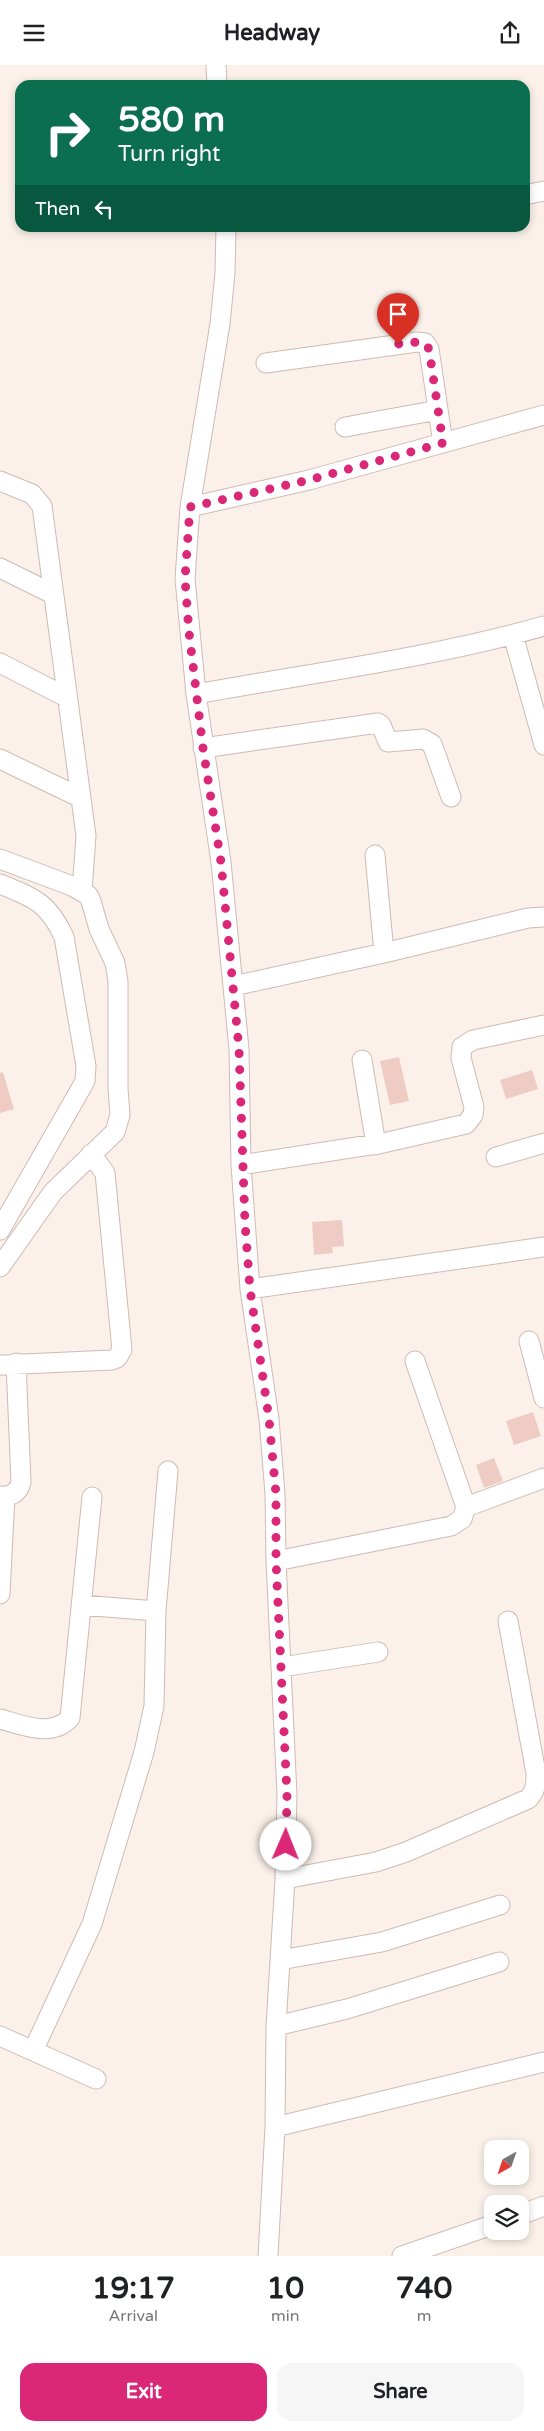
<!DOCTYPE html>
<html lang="en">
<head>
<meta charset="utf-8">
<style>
	:root { --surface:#fff; --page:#f6f6f6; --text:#202124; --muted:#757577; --accent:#db2777 }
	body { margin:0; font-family:"Varela Round",sans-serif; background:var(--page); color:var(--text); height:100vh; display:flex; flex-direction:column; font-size:19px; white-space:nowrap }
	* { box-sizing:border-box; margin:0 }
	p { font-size:16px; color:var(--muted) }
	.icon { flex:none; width:28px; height:28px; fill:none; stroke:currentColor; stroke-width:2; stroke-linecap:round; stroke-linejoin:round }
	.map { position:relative; height:2191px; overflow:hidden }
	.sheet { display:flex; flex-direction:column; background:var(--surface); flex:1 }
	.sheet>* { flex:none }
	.top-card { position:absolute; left:15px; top:15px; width:515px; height:152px; border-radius:15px; box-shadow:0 2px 8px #0003; background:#0b6e4f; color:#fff; overflow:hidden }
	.needle { width:32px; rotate:220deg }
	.fabs { position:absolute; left:484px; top:2075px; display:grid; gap:10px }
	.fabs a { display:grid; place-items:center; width:45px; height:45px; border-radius:10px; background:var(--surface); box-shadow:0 2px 8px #0003; font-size:25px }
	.pin { position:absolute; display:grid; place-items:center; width:42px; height:42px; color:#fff; margin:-51px -21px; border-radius:50% 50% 50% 0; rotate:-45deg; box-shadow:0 0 5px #0007 }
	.pin .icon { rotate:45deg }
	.me { position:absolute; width:55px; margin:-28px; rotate:1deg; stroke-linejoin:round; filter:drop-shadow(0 0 4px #0008) }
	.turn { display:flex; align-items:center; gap:18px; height:105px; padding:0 20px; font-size:22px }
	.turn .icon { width:65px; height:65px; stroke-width:2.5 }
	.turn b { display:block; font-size:35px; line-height:42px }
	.then { display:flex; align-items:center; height:48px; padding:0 20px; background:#0003; gap:10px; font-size:19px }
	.eta { display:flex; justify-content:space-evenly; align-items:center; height:85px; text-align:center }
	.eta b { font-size:30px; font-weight:700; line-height:35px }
	.button { display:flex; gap:10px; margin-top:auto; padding:10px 20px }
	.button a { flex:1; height:58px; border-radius:15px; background:var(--accent); color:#fff; font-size:20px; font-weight:700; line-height:58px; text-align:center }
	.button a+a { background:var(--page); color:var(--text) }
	header { display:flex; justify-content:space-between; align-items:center; height:65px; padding:0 20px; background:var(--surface); font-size:22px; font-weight:700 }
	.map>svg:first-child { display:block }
	.building { fill:#efccc3 }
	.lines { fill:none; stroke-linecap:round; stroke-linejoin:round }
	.minor-casing { stroke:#cfbab3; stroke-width:21 }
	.minor { stroke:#fff; stroke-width:19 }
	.route { stroke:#db2777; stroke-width:9; stroke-dasharray:0 16.2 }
</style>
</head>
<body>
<header><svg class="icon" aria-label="menu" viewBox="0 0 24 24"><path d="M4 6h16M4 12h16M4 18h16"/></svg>Headway<svg class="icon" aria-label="share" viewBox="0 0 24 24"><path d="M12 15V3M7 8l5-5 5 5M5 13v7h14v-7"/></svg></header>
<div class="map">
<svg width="544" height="2191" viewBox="0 0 544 2191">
	<rect width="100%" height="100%" fill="#fbf1ea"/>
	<path class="building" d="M399,992L409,1036L390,1040L380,996Z
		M532,1005L538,1024L506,1034L500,1015Z
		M3,1007L14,1044L0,1048V1008Z
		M342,1155L344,1181L332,1182L333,1188L314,1190L312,1157Z
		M533,1347L541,1371L514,1380L506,1356Z
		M494,1393L503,1416L484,1423L476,1400Z"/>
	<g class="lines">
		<defs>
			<path id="minor" d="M216,0L217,20
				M529,129L544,126
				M226,162L225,208L220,259L190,442L185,514L196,629L221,797L239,984L241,1100L250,1224L269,1354L275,1429L276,1496L287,1730L285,1814L276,1961L275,2062L268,2191
				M266,298L417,277L425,278L429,284L443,378
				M345,362L438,345
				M0,416L32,429L42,441L86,771L82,826
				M190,442L309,415L544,350
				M0,503L53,529
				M513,570L544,680
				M0,598L66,632
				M196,629C312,608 431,593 544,561
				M203,683L378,658L381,660L388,677L423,674L432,679L451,732
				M0,694L79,732
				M375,790L384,888
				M0,794L72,821L88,830L91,836L99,864L115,898L118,916V1024L120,1050L115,1067L53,1127L0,1202
				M0,819C34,833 48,837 64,872L86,1001L85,1016L80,1025L0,1165
				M233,921L384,888L528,853L544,852
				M362,995L376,1080
				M496,1092L544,1078
				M241,1100L383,1078L466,1059L473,1050L474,1042L461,993L462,982L473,975L544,960
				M250,1224L544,1182
				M529,1276L544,1333
				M0,1300L112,1295L117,1293L122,1285L105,1108L91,1089
				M0,1431C10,1432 19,1428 21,1417L16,1298
				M466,1442L544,1413
				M276,1496L451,1461L462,1454L466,1442L415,1296
				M0,1529L5,1431
				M82,1540L156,1546
				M282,1602L378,1587
				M0,1654C22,1660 52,1673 70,1653L92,1432
				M285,1814L376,1797L406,1787L528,1734C536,1726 536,1719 536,1708L508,1556
				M280,1895L382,1877L500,1840
				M276,1961L347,1944L499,1897
				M0,1971L96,2014
				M33,1986L92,1859L144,1687L154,1641L156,1546L168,1406
				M275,2062L544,1997
				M520,2150L544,2141
				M402,2191L492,2160"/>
		</defs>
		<use href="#minor" class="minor-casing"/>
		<use href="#minor" class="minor"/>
	</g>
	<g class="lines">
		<path class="route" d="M286,1780L287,1730L276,1496V1429L269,1354L250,1224L245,1158L239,984L221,797L203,683L189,567L185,514L190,442L309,415L443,378L429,284L425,278L417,277L398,279"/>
	</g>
</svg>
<div class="fabs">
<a><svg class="needle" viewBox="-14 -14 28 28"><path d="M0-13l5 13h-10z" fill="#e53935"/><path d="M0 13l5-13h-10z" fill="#757577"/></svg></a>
<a><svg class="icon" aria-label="layers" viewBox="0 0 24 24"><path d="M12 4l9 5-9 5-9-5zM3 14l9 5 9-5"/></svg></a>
</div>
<div class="pin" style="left:398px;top:279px;background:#d93025"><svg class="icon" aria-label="arrive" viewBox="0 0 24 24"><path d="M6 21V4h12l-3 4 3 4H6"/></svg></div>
<svg class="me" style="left:286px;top:1780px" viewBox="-20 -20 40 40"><circle r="19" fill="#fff"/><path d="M0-13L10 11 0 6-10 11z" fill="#db2777"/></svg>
<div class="top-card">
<div class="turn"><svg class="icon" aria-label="right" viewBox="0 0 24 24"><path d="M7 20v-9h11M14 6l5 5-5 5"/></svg><div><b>580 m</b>Turn right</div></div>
<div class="then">Then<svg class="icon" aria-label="left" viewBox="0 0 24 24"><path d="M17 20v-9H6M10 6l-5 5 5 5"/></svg></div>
</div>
</div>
<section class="sheet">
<div class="eta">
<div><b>19:17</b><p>Arrival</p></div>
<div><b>10</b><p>min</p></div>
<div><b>740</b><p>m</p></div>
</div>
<div class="button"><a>Exit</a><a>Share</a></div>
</section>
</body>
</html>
